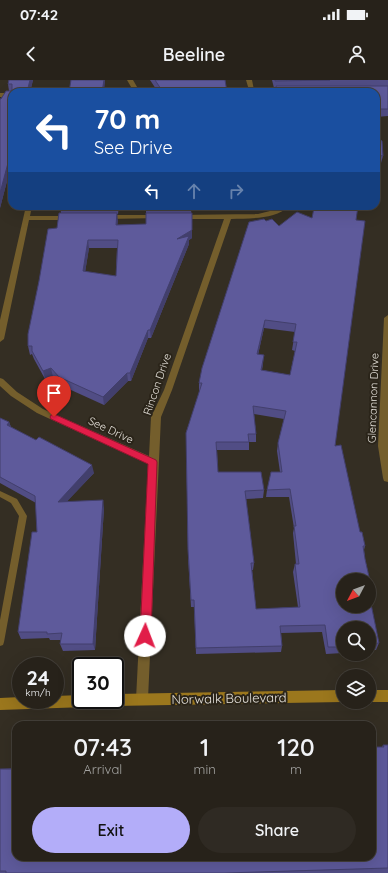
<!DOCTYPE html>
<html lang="en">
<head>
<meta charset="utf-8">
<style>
	:root { --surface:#27221a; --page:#2f2a23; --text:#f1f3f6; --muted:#a4a4a2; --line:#433f39; --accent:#b3adf9 }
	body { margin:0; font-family:Quicksand,sans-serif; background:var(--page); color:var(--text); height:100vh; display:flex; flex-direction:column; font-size:15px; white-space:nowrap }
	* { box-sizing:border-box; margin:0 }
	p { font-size:13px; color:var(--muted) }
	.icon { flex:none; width:22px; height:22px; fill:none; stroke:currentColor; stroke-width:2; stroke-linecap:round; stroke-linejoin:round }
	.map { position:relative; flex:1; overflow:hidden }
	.panel { position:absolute; left:12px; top:641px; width:364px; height:140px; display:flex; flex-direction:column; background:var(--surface); border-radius:12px; box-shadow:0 4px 16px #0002,0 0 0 1px var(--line) }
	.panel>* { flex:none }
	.top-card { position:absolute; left:8px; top:8px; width:372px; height:122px; border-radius:12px; box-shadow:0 4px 16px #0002,0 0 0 1px var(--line); background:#1a4fa0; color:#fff; overflow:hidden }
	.needle { width:26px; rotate:229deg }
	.fabs { position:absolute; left:336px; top:493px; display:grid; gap:8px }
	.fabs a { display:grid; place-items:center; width:40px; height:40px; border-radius:50%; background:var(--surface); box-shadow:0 4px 16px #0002,0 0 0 1px var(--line); font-size:20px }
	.speed { position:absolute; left:12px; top:577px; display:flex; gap:8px; font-size:20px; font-weight:700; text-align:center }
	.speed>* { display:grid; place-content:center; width:52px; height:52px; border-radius:50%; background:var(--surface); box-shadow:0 4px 16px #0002,0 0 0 1px var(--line); line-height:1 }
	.speed small { font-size:10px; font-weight:400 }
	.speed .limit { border:2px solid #111; border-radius:6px; background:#fff; color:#111 }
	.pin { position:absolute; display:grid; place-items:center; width:34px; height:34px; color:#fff; margin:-41px -17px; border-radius:50% 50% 50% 0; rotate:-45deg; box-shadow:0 0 4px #0007 }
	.pin .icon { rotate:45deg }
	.me { position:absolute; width:44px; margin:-22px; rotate:2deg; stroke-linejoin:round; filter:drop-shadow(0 0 3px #0008) }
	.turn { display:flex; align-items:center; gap:14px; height:84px; padding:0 20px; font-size:18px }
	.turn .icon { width:52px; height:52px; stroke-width:2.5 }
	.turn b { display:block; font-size:28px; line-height:34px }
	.lanes { display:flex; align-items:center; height:38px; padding:0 20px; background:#0003; justify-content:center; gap:20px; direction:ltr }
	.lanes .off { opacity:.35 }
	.eta { display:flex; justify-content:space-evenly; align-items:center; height:68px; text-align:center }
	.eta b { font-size:24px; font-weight:600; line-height:28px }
	.primary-button { display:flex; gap:8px; margin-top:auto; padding:8px 20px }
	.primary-button a { flex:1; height:46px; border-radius:24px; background:var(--accent); color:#111; font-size:16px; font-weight:600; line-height:46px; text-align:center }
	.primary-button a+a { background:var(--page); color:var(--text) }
	.status { display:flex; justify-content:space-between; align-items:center; height:28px; padding:0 20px; background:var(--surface); direction:ltr }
	.status svg { height:11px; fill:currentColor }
	header { display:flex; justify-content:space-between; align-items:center; height:52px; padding:0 20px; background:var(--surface); font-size:18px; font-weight:600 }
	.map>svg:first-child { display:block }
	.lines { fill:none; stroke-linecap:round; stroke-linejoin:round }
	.service { fill:#745e2c; fill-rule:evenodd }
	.minor { fill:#745e2c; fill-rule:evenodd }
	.secondary { fill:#9b771d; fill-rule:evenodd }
	.wall { fill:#514d85; fill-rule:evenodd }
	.shaded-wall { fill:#423f6c }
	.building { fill:#5e5a9b; stroke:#423f6c; fill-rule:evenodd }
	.route { fill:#e11d48; stroke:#92132f }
	.labels { text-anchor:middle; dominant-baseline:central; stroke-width:4; stroke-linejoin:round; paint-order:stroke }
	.street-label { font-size:11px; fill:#e5e1da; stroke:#2a2419 }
	.near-street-label { font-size:13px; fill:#e5e1da; stroke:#2a2419 }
</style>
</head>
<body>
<div class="status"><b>07:42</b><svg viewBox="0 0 49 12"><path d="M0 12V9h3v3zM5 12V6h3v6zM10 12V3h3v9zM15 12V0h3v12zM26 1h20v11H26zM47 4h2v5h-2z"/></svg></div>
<header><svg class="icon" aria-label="back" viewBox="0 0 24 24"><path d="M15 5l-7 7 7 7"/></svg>Beeline<svg class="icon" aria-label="person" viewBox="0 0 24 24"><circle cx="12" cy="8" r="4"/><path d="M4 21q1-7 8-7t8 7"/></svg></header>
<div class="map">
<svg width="388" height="793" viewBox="0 0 388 793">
	<rect width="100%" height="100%" fill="#342e23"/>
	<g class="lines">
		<path class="service" d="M0,411L17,419L27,436L4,562L3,565L0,566V540L19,436L11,423L0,417Z"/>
		<path class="minor" d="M127,0H133L140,12H134Z
			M246,0H252L254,10L288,9L291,11L233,12L236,10H249Z
			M0,13H12V17H0Z
			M26,126H32L30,136H72L75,138L72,140H29L4,259L0,262V240Z
			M281,126H289C275,140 249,138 231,139L172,310L161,337L148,619L146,623L142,625L138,623L136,619L148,384L37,333L11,316L0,306V298L3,299L17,312L43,329L149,376L151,337L164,310L224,139H178L175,137L178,135L258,134L270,131Z
			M160,135L162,136V138L104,139L101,137L104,135Z
			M388,235V402L384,401L383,398L378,366L384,238Z"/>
		<path class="secondary" d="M343,610V622L114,626L0,630V618L21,617V620H55V616L81,615V620H115V614Z
			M369,610H388V622H369Z"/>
	</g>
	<path class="wall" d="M9,0H33L30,12H12V82L0,128V19L9,11L8,4Z
		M150,0H225L227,12H158Z
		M272,0H388V36L376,37V12H276V8H274Z
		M376,57L383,76L381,83H376Z
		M60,126H119L118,134H117V145L146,144V126H191L192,158L189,160V164L151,258H148L131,301H128L104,325L60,305L53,297L45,299L34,279L32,274L30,275L28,266L61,133ZM89,168H117L116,196L85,192Z
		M312,138L356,140L335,366L360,452L365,466L364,470L365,479L374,519L371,525L379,563L376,570H369V548H343V573L326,574L322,552L281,553L282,566L281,572L196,574L194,527H191L188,476L186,353L200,311H199V303L266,141L279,146ZM264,248L295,252L292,270L295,271L290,295L262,290L263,284L258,275ZM254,334L284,339L278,363L277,371L280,392L267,410L266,417H289L294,448L293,453L296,484H295L293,492L298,527L256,529L252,490H253L254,483L246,419L263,418L264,410L218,392L217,370H249V362H256V354Z
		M0,338L9,342L11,347L94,393L67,421L104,428L95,570L63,571L60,564L61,560H50L49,558L21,559L18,552L37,452L36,423L0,403Z
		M383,665H388V793H0V689L382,667Z"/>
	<path class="shaded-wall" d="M30,0H33L30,12H27Z
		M104,0H105V3L104,12H102Z
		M12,68V82L0,128V113Z
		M117,133L118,141L117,153L116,145Z
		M192,150V158L189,160V164L151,258L150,250L177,159Z
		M88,160L89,168L84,199L83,191Z
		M265,240L264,248L256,283L257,274Z
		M148,250V258L131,301L130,293Z
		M264,275L263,284L260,298L261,290Z
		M51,288L53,297L45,299L43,291Z
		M127,293L128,301L104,325L103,317Z
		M9,342L12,350L7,345Z
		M92,385L94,393L60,429L58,422Z
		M103,420L104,428L95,570L93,564Z"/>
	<path class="building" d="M9,0H30L27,12H12V68L0,113V19H1L6,11H12V4H8Z
		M71,0H104L102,12H69Z
		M155,0H225L227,12H163Z
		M275,0H330L275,1Z
		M276,6H388V29H376V12H278Z
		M376,57L382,61L383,76L376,75Z
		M321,126H358L356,140L365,141L335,366L341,365L360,452H362L365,466H363L365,479L374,519H370L379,563L369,564V548H343V567H328L325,545L280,546L282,566L196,568L194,520H191L188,469L186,353L202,303H199L202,288L249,142L264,139L266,141L272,139L279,146L297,132L312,138L314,128ZM265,240L296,244L293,262H297L290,295L261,290L264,275L257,274ZM253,326L286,331L278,363L282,392H271L267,410L290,409L296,446H294L299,484H295L300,527L256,529L251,483H254L245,411L264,410L261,392H218L216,362H249L248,354H256ZM343,500H369V526H343Z
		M59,133H117L116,145L146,144V133H192V150L177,159L189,156L150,250H148L130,293H127L103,317L59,297L51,288L43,291L32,271V266H28V254L39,201L48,149L57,148ZM88,160H118L116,196L83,191Z
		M0,338L9,342L7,345L36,360L39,357L92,385L58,422L103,420L93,564H60L62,553L47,554V552H18L32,452H37L35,416L0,397Z
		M383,665H388V788L225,793H6V791H0V689H16V777H372V667H384Z"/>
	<path class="route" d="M54,334L156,380L157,382L151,556L149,559L145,561L141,559L140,556L148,384L51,339L50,337L51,335Z"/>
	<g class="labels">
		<g class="street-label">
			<text transform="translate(157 304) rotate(-71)">Rincon Drive</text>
			<text transform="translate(373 318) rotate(-88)">Glencannon Drive</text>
			<text transform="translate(111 350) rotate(25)">See Drive</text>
		</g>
		<g class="near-street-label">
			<text transform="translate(229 618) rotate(-1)">Norwalk Boulevard</text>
		</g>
	</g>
</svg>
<div class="fabs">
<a><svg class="needle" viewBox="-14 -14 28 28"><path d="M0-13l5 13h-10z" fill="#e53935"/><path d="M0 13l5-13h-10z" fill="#a4a4a2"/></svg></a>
<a><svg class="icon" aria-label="search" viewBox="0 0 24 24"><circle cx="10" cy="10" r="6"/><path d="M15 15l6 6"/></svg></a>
<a><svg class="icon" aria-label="layers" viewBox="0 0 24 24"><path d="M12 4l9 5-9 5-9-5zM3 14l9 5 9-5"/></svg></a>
</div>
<div class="speed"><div>24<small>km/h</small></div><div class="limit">30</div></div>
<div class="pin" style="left:54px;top:337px;background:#d93025"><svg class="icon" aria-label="arrive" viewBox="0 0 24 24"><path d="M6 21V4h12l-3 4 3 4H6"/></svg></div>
<svg class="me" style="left:145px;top:556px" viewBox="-20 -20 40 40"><circle r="19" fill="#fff"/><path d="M0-13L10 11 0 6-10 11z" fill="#e11d48"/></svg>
<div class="top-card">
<div class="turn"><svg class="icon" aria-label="left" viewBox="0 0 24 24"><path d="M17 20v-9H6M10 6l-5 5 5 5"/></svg><div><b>70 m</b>See Drive</div></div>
<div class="lanes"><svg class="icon" aria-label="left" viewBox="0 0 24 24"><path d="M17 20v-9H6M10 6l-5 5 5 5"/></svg><svg class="icon off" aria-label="ahead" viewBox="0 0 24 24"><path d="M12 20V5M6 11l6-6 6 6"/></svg><svg class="icon off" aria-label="right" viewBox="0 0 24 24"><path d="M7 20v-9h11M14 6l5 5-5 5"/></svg></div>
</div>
<section class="panel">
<div class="eta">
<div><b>07:43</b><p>Arrival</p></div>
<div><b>1</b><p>min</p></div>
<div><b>120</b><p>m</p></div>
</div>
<div class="primary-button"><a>Exit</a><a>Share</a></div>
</section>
</div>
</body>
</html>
